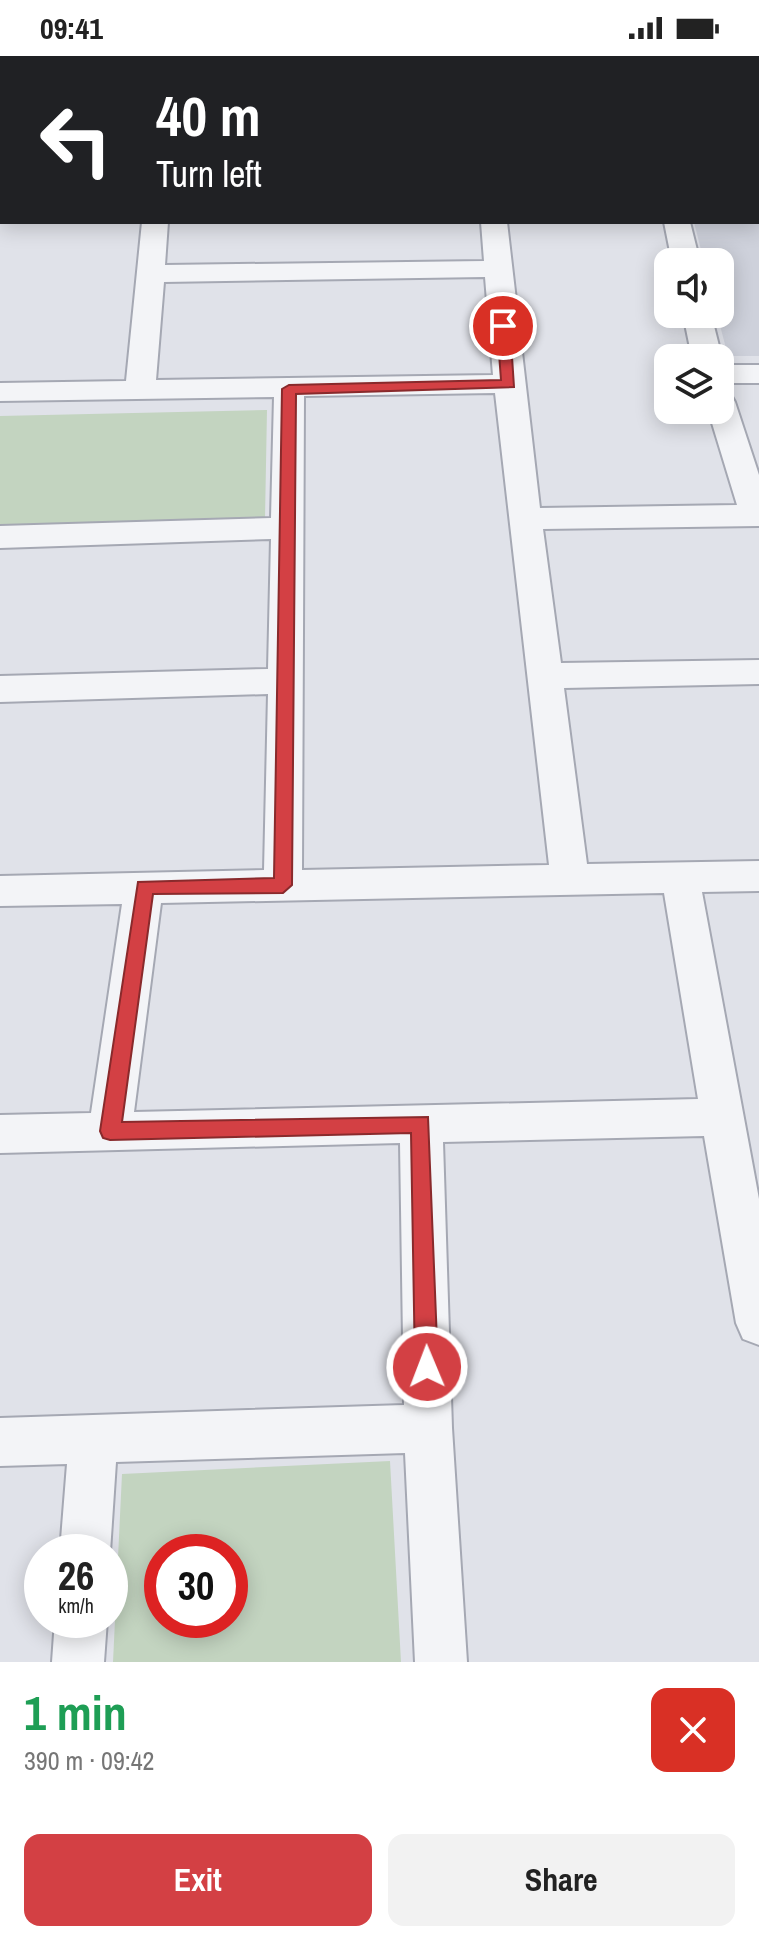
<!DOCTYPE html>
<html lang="en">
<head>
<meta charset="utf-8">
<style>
	:root { --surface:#fff; --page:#f2f2f2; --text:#222; --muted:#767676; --accent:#d34044 }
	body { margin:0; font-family:"Archivo Narrow",sans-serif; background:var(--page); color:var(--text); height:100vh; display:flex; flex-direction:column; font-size:30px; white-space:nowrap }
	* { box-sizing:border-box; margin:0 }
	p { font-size:26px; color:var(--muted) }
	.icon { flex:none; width:44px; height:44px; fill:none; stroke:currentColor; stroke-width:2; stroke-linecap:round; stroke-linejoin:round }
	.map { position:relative; height:1606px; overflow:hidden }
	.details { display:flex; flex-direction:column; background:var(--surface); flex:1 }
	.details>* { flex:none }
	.top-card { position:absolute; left:0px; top:0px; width:760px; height:168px; box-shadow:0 4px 20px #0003; background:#202124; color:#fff; overflow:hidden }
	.buttons { position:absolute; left:654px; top:192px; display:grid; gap:16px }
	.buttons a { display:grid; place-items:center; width:80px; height:80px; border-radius:16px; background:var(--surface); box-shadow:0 4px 20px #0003; font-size:40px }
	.speed { position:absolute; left:24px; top:1478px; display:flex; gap:16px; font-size:40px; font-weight:700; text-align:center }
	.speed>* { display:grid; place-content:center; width:104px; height:104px; border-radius:50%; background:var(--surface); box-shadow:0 4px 20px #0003; line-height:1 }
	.speed small { font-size:20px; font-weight:400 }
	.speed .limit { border:12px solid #d22; background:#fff; color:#111 }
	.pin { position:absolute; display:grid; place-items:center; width:68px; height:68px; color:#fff; margin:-34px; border:4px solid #fff; border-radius:50%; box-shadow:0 2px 8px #0007 }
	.me { position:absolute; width:88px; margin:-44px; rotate:359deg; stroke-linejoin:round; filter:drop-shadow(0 0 6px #0008) }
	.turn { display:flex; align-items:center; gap:28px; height:168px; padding:0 24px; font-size:36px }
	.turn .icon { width:104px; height:104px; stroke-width:2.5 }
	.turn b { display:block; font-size:56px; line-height:68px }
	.round { display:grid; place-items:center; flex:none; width:84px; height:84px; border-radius:16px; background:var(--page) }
	.headline { display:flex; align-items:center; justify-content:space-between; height:136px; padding:0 24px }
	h1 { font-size:48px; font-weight:800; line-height:60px; color:#1e9e55 }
	.button { display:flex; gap:16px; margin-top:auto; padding:16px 24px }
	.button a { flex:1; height:92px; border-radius:16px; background:var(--accent); color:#fff; font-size:32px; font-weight:800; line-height:92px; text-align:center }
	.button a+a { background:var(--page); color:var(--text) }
	.status { display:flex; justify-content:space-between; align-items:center; height:56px; padding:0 40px; background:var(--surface); direction:ltr }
	.status svg { height:22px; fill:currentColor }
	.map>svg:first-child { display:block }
	.built { fill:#ced1db }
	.green { fill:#c3d4c0; fill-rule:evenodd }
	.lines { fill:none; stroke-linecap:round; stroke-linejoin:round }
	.minor-casing { stroke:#a5a8b3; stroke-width:4 }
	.minor { fill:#f3f4f7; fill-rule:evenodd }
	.route { fill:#d34044; stroke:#892a2c; stroke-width:2 }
</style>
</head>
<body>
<div class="status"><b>09:41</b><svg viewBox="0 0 49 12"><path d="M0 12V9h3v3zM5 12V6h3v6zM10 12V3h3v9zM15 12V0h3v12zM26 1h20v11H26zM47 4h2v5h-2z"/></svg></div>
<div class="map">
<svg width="759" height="1606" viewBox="0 0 759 1606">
	<rect width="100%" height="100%" fill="#e0e2e9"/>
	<path class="built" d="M759,105V300H728L717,258L720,206H704L694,166H758Z"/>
	<path class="green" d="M267,354L265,463L0,470V360Z
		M390,1405L401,1606H113L122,1418ZM162,1496H230V1564H162Z"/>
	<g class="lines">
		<defs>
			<path id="minor" d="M5,0H127L4,2Z
				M690,0H719L720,2H691Z
				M758,11H759V25H758Z
				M758,79H759V95H758Z
				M0,89H2V105H0Z
				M142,166H168L165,209L484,205L481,166H507L540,452L737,449L708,354H720V337L731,339L735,346L759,419V470L543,473L561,607L759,604V628L564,632L587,808L759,805V835L702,836L759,1143V1289L743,1283L736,1267L704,1080L443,1086L452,1372L467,1606H415L405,1397L116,1406L110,1496H60L67,1408L0,1410V1362L404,1349L400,1087L0,1097V1059L91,1057L122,848L0,850V820L264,814L268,638L0,646V620L268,613L271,483L0,492V470L271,462L274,341L0,345V327L126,325ZM485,221L493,319L156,324L164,226ZM495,337L549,809L302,814L304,340ZM664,837L698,1043L134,1056L161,847Z
				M664,166H690L700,206H672Z
				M683,258H711L722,302L720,304L692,302Z
				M720,309H759V327H720Z
				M55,1564H107L104,1606H52Z"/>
		</defs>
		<use href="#minor" class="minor-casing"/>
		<use href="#minor" class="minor"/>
	</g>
	<path class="route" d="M503,266L510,270L514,331L296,338L292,829L283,837L153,838L122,1066L428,1061L438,1311L435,1319L427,1322L419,1319L415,1311L411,1077L110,1084L103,1082L100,1075L138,826L274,822L282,333L289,329L501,324L497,270Z"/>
</svg>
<div class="buttons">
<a><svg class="icon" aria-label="sound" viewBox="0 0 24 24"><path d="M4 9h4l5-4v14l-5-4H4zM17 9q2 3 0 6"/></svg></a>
<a><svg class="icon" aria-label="layers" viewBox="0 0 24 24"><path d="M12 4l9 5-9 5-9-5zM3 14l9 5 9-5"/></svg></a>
</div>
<div class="speed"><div>26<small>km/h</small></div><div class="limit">30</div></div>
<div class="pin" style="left:503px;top:270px;background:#d93025"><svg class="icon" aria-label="arrive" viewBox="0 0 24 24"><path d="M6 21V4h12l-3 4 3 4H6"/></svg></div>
<svg class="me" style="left:427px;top:1311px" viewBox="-20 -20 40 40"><circle r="17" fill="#d34044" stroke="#fff" stroke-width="3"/><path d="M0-11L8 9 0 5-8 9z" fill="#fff"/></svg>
<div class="top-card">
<div class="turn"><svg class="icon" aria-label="left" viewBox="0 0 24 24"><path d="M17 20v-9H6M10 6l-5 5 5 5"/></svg><div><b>40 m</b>Turn left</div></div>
</div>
</div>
<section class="details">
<div class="headline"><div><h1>1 min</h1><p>390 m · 09:42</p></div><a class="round" style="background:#d93025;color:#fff"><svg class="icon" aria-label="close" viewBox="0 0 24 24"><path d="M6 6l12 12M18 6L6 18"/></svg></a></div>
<div class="button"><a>Exit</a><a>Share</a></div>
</section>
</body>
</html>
